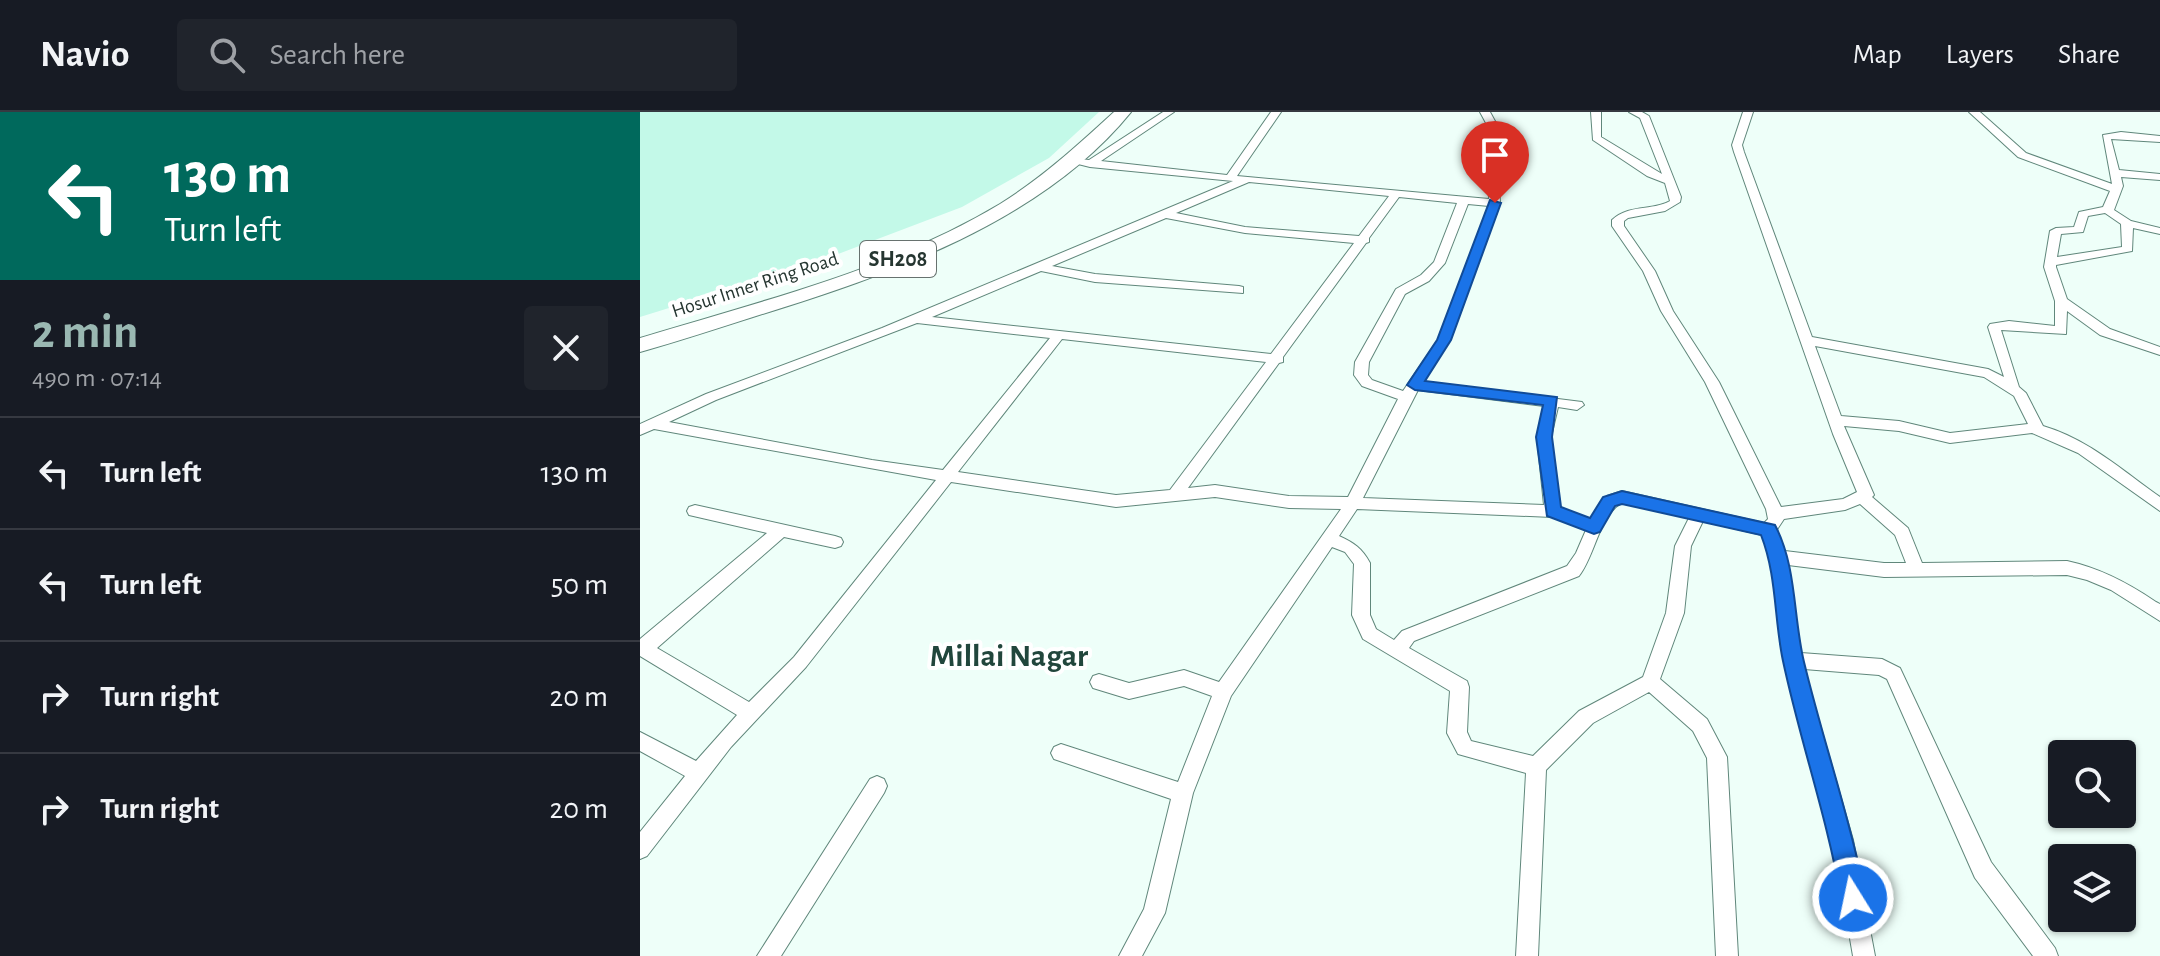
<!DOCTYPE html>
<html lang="en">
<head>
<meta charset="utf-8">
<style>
	:root { --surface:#171b24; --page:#20242c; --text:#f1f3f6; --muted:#9ea1a6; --line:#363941; --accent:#9ab8b2 }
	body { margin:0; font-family:"Alegreya Sans",sans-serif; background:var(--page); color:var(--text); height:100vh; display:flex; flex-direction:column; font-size:30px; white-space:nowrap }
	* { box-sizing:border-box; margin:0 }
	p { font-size:26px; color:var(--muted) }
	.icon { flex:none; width:44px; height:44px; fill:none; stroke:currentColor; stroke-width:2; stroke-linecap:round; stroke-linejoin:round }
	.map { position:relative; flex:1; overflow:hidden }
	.side { display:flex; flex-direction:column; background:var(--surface); width:640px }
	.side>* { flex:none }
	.banner { background:#00695c; color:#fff; overflow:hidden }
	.fabs { position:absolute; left:1408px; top:628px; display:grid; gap:16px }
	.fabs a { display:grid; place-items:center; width:88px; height:88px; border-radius:8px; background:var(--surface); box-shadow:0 2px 6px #0004; font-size:40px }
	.pin { position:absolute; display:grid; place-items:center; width:68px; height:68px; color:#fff; margin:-82px -34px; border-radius:50% 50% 50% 0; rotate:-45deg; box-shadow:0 0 8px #0007 }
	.pin .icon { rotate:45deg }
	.me { position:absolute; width:88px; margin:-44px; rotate:350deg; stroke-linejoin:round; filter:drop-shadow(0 0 6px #0008) }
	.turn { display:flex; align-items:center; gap:28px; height:168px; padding:0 32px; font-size:36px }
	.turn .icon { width:104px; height:104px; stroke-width:2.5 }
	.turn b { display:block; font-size:56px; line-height:68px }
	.round { display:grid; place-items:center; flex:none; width:84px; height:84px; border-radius:8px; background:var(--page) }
	.summary { display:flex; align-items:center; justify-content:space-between; height:136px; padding:0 32px }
	h1 { font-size:48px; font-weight:700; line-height:60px; color:var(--accent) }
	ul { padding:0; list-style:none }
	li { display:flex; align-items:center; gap:24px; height:112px; padding:0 32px; border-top:2px solid var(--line) }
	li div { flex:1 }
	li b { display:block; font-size:30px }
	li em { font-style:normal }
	header { display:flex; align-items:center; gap:48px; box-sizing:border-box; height:112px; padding:0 40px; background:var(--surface); border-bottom:2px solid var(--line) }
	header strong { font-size:38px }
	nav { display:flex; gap:44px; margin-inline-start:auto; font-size:28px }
	.search { width:560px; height:72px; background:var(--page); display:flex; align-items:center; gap:20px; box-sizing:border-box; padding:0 28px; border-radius:8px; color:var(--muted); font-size:30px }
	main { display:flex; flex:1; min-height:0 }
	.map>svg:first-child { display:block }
	.green { fill:#c3f9e8 }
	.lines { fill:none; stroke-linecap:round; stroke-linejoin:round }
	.street-casing { stroke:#60877b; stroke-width:2 }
	.primary-casing { stroke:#60877b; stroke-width:2 }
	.street { fill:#fff; fill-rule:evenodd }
	.primary { fill:#fff; fill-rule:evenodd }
	.route { fill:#1a73e8; stroke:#114b97; stroke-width:2 }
	.labels { text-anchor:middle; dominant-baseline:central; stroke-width:8; stroke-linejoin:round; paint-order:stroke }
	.far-street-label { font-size:20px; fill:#263631; stroke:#fff }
	.shield { fill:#fff; stroke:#67726f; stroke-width:2 }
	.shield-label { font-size:22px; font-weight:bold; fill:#263631 }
	.district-label { font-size:32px; font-weight:bold; fill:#21463c; stroke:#fff }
</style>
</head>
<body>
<header>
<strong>Navio</strong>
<div class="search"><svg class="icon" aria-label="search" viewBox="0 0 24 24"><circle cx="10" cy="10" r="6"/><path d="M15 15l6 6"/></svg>Search here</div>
<nav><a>Map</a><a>Layers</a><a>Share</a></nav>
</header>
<main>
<section class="side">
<div class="banner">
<div class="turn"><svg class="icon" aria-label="left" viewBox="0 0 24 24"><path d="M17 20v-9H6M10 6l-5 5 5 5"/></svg><div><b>130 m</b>Turn left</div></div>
</div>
<div class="summary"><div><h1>2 min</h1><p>490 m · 07:14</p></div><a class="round"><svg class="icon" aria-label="close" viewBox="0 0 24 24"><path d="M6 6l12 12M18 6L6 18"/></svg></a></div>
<ul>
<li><svg class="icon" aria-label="left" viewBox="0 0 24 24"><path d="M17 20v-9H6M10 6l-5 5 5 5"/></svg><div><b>Turn left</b></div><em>130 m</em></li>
<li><svg class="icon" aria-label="left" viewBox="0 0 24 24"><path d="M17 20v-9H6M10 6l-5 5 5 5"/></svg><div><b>Turn left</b></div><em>50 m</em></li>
<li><svg class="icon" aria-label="right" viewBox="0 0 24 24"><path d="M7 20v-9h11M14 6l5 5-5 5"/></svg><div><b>Turn right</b></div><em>20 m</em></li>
<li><svg class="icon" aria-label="right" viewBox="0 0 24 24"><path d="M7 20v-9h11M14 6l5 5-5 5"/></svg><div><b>Turn right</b></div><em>20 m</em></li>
</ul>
</section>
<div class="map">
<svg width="1520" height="844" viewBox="0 0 1520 844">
	<rect width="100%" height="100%" fill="#eefff9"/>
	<path class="green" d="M0,0H459L409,46L322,95L177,150L0,205Z"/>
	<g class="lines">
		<defs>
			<path id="street" d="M523,0H534L461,49L587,63L631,0H641L597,64L849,87L846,11L840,0H850L856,11L860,91L810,228L783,270L942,290L944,293L937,298L918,295L911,325L920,396L950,407L967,384L982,379L1124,411L1128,407L1126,397L1065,270L1021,199L1003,159L972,114V108C989,92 1012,99 1030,89L1025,71L1007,64L953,28L951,0H961V25L1022,62L1000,6L989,0H1002L1009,4L1041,85L1040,90L1025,99L988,106L984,109V114L1015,159L1033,199L1079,270L1141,395L1203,387L1217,380L1193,322L1094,40L1092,33L1103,0H1113L1102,33L1104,40L1172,225L1348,257L1364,265L1348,215L1350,212L1369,209L1415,214V189L1404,155L1410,119L1416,116L1434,115L1439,100L1463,95L1470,79L1378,45L1329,0H1340L1386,41L1472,72L1463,23L1481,20L1520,24V30L1471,27L1479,58L1520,62V68L1481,65L1483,74L1474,98L1491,109L1520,116V122L1493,116L1492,139L1416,153V155L1427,187L1470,217L1520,235V243L1460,223L1427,199L1426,222L1361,218L1379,275L1386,281L1403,314C1448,327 1483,359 1520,385V399L1438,341L1392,321L1310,331L1259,319L1204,314L1234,383L1232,385L1268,416L1282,451L1427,449C1460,456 1488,471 1516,490L1520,492V509L1471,478L1447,468L1427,463L1244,465L1148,453L1161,541L1242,547L1260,556L1351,750L1415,836L1418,844H1393L1335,766L1247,567L1239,563L1164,557L1213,728L1235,844H1213L1193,728L1144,548L1131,445L1122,423L1063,409L1051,434L1044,501L1020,567L1067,607L1087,645L1098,844H1076L1067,646L1053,619L1009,580L953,611L906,658L898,844H876L886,661L818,642L807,621L810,579L723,527L712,503L714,452L705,440L692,435L591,584L553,681L525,801L502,844H479L504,797L531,687L414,647L411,641L414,635L421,632L538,670L572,584L544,574L489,587L453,576L450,570L453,564L459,562L489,571L544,558L579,570L701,397L649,396L575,385L476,395L311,370L166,555L91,635L7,744L0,747V720L45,664L0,639V620L56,649L97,603L0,544V527L127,421L49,403L47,399L49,395L55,393L195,424L201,426L203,430L201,434L195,436L144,425L17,536L109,590L154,545L296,368L14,317L0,323V312L66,282L242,216L593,69L450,55L426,49L431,46L449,48ZM609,70L749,84L719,124L605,115L536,101ZM759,85L817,91L794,150L781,163L756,177L715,250L714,263L722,274L758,287L708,385L649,384L575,373L548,376L639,251L643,250V245L726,131L729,130V126ZM828,92L849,94L798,228L763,279L732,268L728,263L729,250L765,182L789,169L805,151ZM1465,101L1481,112L1482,135L1417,145L1421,122L1443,120L1448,104ZM526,106L605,121L714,131L631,242L292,205L401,159L455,170L603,181V175L599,174L455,162L412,154ZM277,211L410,226L303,358L232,348L29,310L76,288ZM422,227L626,250L530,378L476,383L318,360ZM1175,234L1344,265L1374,284L1388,312L1310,321L1259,309L1201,304ZM778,278L904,294L897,325L904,393L723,386ZM982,391L1049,406L1035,434L1026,501L1003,565L939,599L893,644L831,629L827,620L829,575L827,569L769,536L774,529L939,464C955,444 960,401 982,391ZM1220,392L1255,423L1266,451H1244L1145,439L1136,419L1144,407L1205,398ZM717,397L912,405L946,418L936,441L927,454L762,519L754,528L736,517L730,503V451C722,436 714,431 699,424Z
				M237,664L244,667L247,674L244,681L141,844H117L230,667Z"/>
			<path id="primary" d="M474,0H491C402,110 246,164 116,204C78,216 39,229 0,240V226C122,189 250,158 360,92C402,66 438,33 474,0Z"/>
		</defs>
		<use href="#street" class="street-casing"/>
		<use href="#primary" class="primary-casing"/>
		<use href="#street" class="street"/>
		<use href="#primary" class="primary"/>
	</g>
	<path class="route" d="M850,88L861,91L811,228L785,269L917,285L912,325L921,395L950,406L963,385L982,379L1135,413C1157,455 1153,504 1164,550C1183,629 1210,705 1226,786L1222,795L1213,798L1205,795L1201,786C1187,705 1160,629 1143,549C1134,507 1137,464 1121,423L982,392L975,394L960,420L954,422L907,404L896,325L903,293L775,278L767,273L797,228Z"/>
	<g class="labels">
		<g class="far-street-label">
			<text transform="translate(115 173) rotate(-18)">Hosur Inner Ring Road</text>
		</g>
		<rect class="shield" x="220" y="129" width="76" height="36" rx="6"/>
		<g class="shield-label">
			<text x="258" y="147">SH208</text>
		</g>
		<g class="district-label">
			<text x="369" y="544">Millai Nagar</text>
		</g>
	</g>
</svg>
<div class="fabs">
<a><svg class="icon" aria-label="search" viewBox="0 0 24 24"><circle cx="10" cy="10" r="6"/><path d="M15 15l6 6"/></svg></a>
<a><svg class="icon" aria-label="layers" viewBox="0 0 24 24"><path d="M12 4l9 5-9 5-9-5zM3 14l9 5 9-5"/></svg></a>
</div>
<div class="pin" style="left:855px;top:91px;background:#d93025"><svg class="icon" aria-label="arrive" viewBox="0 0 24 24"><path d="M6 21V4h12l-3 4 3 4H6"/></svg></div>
<svg class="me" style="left:1213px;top:786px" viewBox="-20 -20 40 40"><circle r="17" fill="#1a73e8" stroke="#fff" stroke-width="3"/><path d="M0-11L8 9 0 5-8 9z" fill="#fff"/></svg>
</div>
</main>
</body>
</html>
